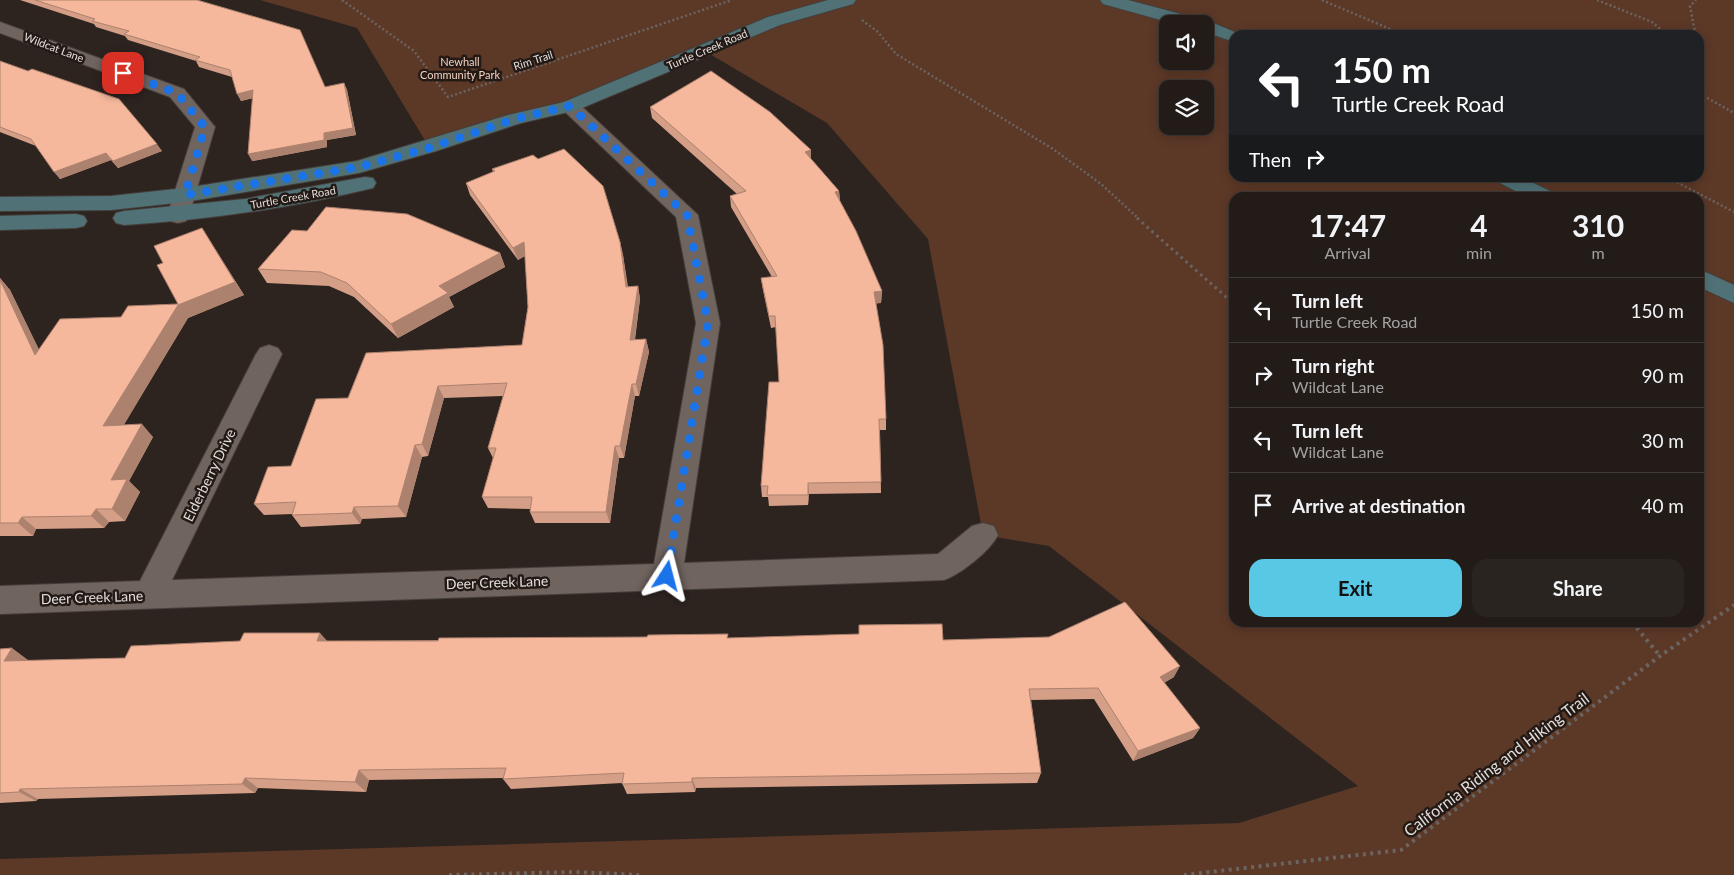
<!DOCTYPE html>
<html lang="en">
<head>
<meta charset="utf-8">
<style>
	:root { --surface:#221b18; --page:#2a2421; --text:#f1f3f6; --muted:#a2a1a2; --line:#3f3937; --accent:#59c8e5 }
	body { margin:0; font-family:Lato,sans-serif; background:var(--page); color:var(--text); height:100vh; display:flex; flex-direction:column; font-size:19px; white-space:nowrap }
	* { box-sizing:border-box; margin:0 }
	p { font-size:16px; color:var(--muted) }
	.icon { flex:none; width:28px; height:28px; fill:none; stroke:currentColor; stroke-width:2; stroke-linecap:round; stroke-linejoin:round }
	.map { position:relative; flex:1; overflow:hidden }
	.drawer { position:absolute; left:1229px; top:192px; width:475px; height:435px; display:flex; flex-direction:column; background:var(--surface); border-radius:15px; box-shadow:0 2px 12px #0003,0 0 0 1px var(--line) }
	.drawer>* { flex:none }
	.top-card { position:absolute; left:1229px; top:30px; width:475px; height:152px; border-radius:15px; box-shadow:0 2px 12px #0003,0 0 0 1px var(--line); background:#202124; color:#fff; overflow:hidden }
	.buttons { position:absolute; left:1159px; top:15px; display:grid; gap:10px }
	.buttons a { display:grid; place-items:center; width:55px; height:55px; border-radius:10px; background:var(--surface); box-shadow:0 2px 12px #0003,0 0 0 1px var(--line); font-size:25px }
	.pin { position:absolute; display:grid; place-items:center; width:42px; height:42px; color:#fff; margin:-21px; border-radius:10px; box-shadow:0 2px 8px #0006 }
	.me { position:absolute; width:55px; margin:-28px; rotate:9deg; stroke-linejoin:round; filter:drop-shadow(0 0 4px #0008) }
	.turn { display:flex; align-items:center; gap:18px; height:105px; padding:0 20px; font-size:22px }
	.turn .icon { width:65px; height:65px; stroke-width:2.5 }
	.turn b { display:block; font-size:35px; line-height:42px }
	.then { display:flex; align-items:center; height:48px; padding:0 20px; background:#0003; gap:10px; font-size:19px }
	.eta { display:flex; justify-content:space-evenly; align-items:center; height:85px; text-align:center }
	.eta b { font-size:30px; font-weight:700; line-height:35px }
	.cta { display:flex; gap:10px; margin-top:auto; padding:10px 20px }
	.cta a { flex:1; height:58px; border-radius:15px; background:var(--accent); color:#111; font-size:20px; font-weight:700; line-height:58px; text-align:center }
	.cta a+a { background:var(--page); color:var(--text) }
	ul { padding:0; list-style:none }
	li { display:flex; align-items:center; gap:15px; height:65px; padding:0 20px; border-top:1px solid var(--line) }
	li div { flex:1 }
	li b { display:block; font-size:19px }
	li em { font-style:normal }
	.map>svg:first-child { display:block }
	.green { fill:#5c3827; fill-rule:evenodd }
	.lines { fill:none; stroke-linecap:round; stroke-linejoin:round }
	.street-casing { stroke:#463f3b; stroke-width:2 }
	.secondary-casing { stroke:#463f3b; stroke-width:2 }
	.path-far2 { stroke:#6c6461; stroke-width:2.5; stroke-dasharray:2 2.5; stroke-linecap:butt }
	.path-far1 { stroke:#6c6461; stroke-width:3; stroke-dasharray:2.5 4; stroke-linecap:butt }
	.path { stroke:#6c6461; stroke-width:4; stroke-dasharray:3 4.5; stroke-linecap:butt }
	.street { fill:#70645f; fill-rule:evenodd }
	.secondary { fill:#507277; fill-rule:evenodd }
	.wall { fill:#d49e87 }
	.shaded-wall { fill:#ac816e }
	.building { fill:#f6b89d; stroke:#ac816e }
	.route { stroke:#1a73e8; stroke-width:9; stroke-dasharray:0 16.2 }
	.labels { text-anchor:middle; dominant-baseline:central; stroke-width:5; stroke-linejoin:round; paint-order:stroke }
	.far-street-label { font-size:11px; fill:#e3ddda; stroke:#231a16 }
	.far-park-label { font-size:11px; fill:#f3d0c1; stroke:#231a16 }
	.street-label { font-size:14px; fill:#e3ddda; stroke:#231a16 }
	.near-street-label { font-size:16px; fill:#e3ddda; stroke:#231a16 }
</style>
</head>
<body>
<div class="map">
<svg width="1734" height="875" viewBox="0 0 1734 875">
	<rect width="100%" height="100%" fill="#2d2420"/>
	<path class="green" d="M260,0H1734V875H0V859L1239,823L1358,786L1049,546L983,535L928,239L827,123L703,50L570,106L429,147L357,28ZM1168,24H1205V61H1168ZM1234,35H1699V178H1234ZM1168,89H1205V126H1168ZM1234,198H1699V622H1234Z"/>
	<g class="lines">
		<defs>
			<path id="street" d="M0,22L184,89L215,127L189,216L186,221L178,223L170,221L167,216L195,127L170,97L0,33Z
				M570,100L577,102L698,215L720,323L684,563L938,554L972,526L983,523L994,526L998,535C990,551 961,574 944,580L0,614V586L140,581L256,354L260,348L269,345L278,348L282,354L172,580L654,564L696,323L676,217L563,110L560,106L563,102Z"/>
			<path id="secondary" d="M828,0H856L853,4L780,25L577,110L521,123L436,151L359,173L185,202L111,210L0,211V197L111,196L185,188L357,161L508,115L564,102L768,17Z
				M1100,0H1128L1211,22L1242,35H1234V42L1205,32V24H1175L1103,4Z
				M365,177L373,178L376,183L373,188C291,208 208,220 124,225L116,223L113,218L116,213L124,211L245,199Z
				M1497,178H1523L1554,193L1557,198H1529L1500,183Z
				M76,214L84,216L87,221L84,226L76,228L0,230V216Z
				M1699,269L1734,285V303L1699,287Z"/>
		</defs>
		<use href="#street" class="street-casing"/>
		<use href="#secondary" class="secondary-casing"/>
		<path class="path-far2" d="M342,0L414,51L448,97L732,0
			M1322,0L1404,35
			M1597,0L1652,22L1667,35
			M862,20L878,32L896,54L1053,149L1101,184L1139,219
			M1689,35L1695,32L1690,6L1696,0
			M1699,88L1702,95L1734,113
			M1669,178L1734,212"/>
		<path class="path-far1" d="M1137,218L1234,304"/>
		<path class="path" d="M1632,622L1660,656
			M449,875L575,872L639,875
			M1184,875L1401,850L1660,656L1734,605"/>
		<use href="#street" class="street"/>
		<use href="#secondary" class="secondary"/>
	</g>
	<path class="wall" d="M20,0H197L325,87L344,83L347,90L356,135L327,140V147L252,161L253,98L241,101L232,77L199,67L196,61L128,40L125,36L96,27L94,24Z
		M0,61L162,151L118,168L111,160L60,179L36,146L0,132Z
		M650,107L811,159L839,191L840,201L882,291L881,303H876L886,419V430H880L881,493L809,494L808,505L769,506L768,497H762L761,486L779,382L776,327L771,328L763,290L761,278L772,277L731,207L730,196L737,194L652,118Z
		M492,169L620,242L623,255L628,287L638,286L640,299L635,340L646,339L649,352L639,396H635L624,458H619L610,523H535L530,512V509L488,508L482,497L493,458L488,448L503,396L444,398L428,456L422,457L406,517L362,519L360,524L301,527L292,515L293,514L264,515L254,504L291,466L348,398L522,345L528,307L525,256L518,260L470,195L466,183L493,172Z
		M202,228L244,295L188,318L123,425L153,437L129,481L140,492L125,521L109,522L104,528L36,529L33,536H0V278L10,290L39,350L121,317L178,304L163,263Z
		M500,253L505,267L449,297L454,307L398,338L354,297L329,286L267,283L258,269Z
		M728,638L943,640L1174,677L1164,683L1200,728L1193,738L1133,761L1094,699L1031,700L1041,773L1037,783L696,788L695,792L627,794L622,783L511,789L503,779L504,778L369,780L366,792L258,788L255,793L38,799L36,801L0,803V649L28,660V661L125,658L328,641Z"/>
	<path class="shaded-wall" d="M344,83L347,90L356,135L327,140V147L252,161L248,154L324,133Z
		M253,90L257,97L241,101L237,94Z
		M157,144L162,151L118,168L113,161Z
		M811,150V162L805,152Z
		M106,153L111,160L60,179L54,172Z
		M839,191L840,202L835,192Z
		M202,228L244,295L188,318L115,440L103,426L178,305Z
		M524,242L528,254L518,260L513,248Z
		M620,242L623,255L629,299L626,287Z
		M500,253L505,267L449,297L454,307L398,338L391,324L439,286Z
		M0,278L10,290L48,368L35,355L0,280Z
		M638,286L640,299L633,352L630,340Z
		M882,291L881,303L874,304V292Z
		M646,339L649,352L639,396L636,384Z
		M632,384L635,396L624,458L620,446Z
		M438,386L444,398L428,456L422,444Z
		M142,424L153,437L129,481L140,492L125,521L112,509L111,480Z
		M415,445L422,457L406,517L398,506Z
		M615,446L619,458L610,523L606,512Z
		M808,483L809,494L808,505Z
		M354,507L362,519L360,524L352,513Z
		M96,509L109,522L104,528L91,516Z
		M22,517L36,529L33,536L18,523Z
		M320,633L330,644L317,641Z
		M12,648L28,660L21,673L4,661Z
		M1180,666L1174,677L1154,688L1160,677Z
		M1200,728L1193,738L1133,761L1138,751Z
		M359,770L369,780L366,792L355,782Z
		M245,778L258,788L255,793L242,784Z
		M692,778L696,788L695,792L692,782Z
		M20,789L38,799L36,801L19,792Z"/>
	<path class="building" d="M35,0H197L300,30L325,87L344,83L353,128L324,133V140L248,154L253,90L237,94L230,70L195,60L200,57L124,34L129,31L92,21L95,19Z
		M0,61L28,71L32,69L119,99L157,144L113,161L106,153L54,172L31,139L0,127Z
		M711,71L770,112L811,150L805,152L839,191L835,192L856,231L882,291L874,292L883,345L886,419H879L881,482L808,483V495H767L768,486H761L769,382H779L775,316H769L761,278L777,276L730,196L746,191L650,107Z
		M564,149L603,186L620,242L626,287L638,286L630,340L646,339L636,384H632L620,446H615L606,512H530L532,497H482L496,448H488L507,383L438,386L422,444L415,445L398,506L354,507L352,513L292,515L296,502L254,504L268,467L291,466L316,399L348,398L366,353L522,345L528,307L524,242L513,248L466,183L495,171L492,169L533,155L538,159Z
		M326,207L407,214L500,253L439,286L448,293L391,324L347,283L321,272L258,269L292,230L307,231Z
		M202,228L235,282L178,305L103,426L142,424L111,480L127,479L112,509H96L91,516L22,517L18,523H0V280L35,355L60,319L121,317L128,306L178,304L157,265L163,263L154,246Z
		M1125,602L1180,666L1160,677L1200,728L1138,751L1098,688L1029,689L1041,773L692,778V782L622,784L624,773L503,779L506,768L359,770L355,782L245,778L242,784L20,789L19,792L0,793V649L12,648L4,661L125,658L131,646L240,641L244,633H320L317,641H438L439,638L647,637L648,635L728,634L727,638L859,634V625L942,624L943,640L1049,637Z"/>
	<g class="lines">
		<path class="route" d="M123,73L177,93L205,127L185,195L359,167L429,148L515,119L570,106L687,215L708,323L667,576"/>
	</g>
	<g class="labels">
		<g class="far-street-label">
			<text transform="translate(54 47) rotate(21)">Wildcat Lane</text>
			<text transform="translate(707 49) rotate(-23)">Turtle Creek Road</text>
			<text transform="translate(533 60) rotate(-18)">Rim Trail</text>
			<text transform="translate(293 197) rotate(-10)">Turtle Creek Road</text>
		</g>
		<g class="far-park-label">
			<text x="460" y="61">Newhall<tspan x="460" dy="13">Community Park</tspan></text>
		</g>
		<g class="street-label">
			<text transform="translate(209 475) rotate(-64)">Elderberry Drive</text>
			<text transform="translate(497 582) rotate(-2)">Deer Creek Lane</text>
			<text transform="translate(92 597) rotate(-2)">Deer Creek Lane</text>
		</g>
		<g class="near-street-label">
			<text transform="translate(1496 764) rotate(-37)">California Riding and Hiking Trail</text>
		</g>
	</g>
</svg>
<div class="buttons">
<a><svg class="icon" aria-label="sound" viewBox="0 0 24 24"><path d="M4 9h4l5-4v14l-5-4H4zM17 9q2 3 0 6"/></svg></a>
<a><svg class="icon" aria-label="layers" viewBox="0 0 24 24"><path d="M12 4l9 5-9 5-9-5zM3 14l9 5 9-5"/></svg></a>
</div>
<div class="pin" style="left:123px;top:73px;background:#d93025"><svg class="icon" aria-label="arrive" viewBox="0 0 24 24"><path d="M6 21V4h12l-3 4 3 4H6"/></svg></div>
<svg class="me" style="left:667px;top:576px" viewBox="-20 -20 40 40"><path d="M0-17L14 15 0 8-14 15z" fill="#1a73e8" stroke="#fff" stroke-width="4"/></svg>
<div class="top-card">
<div class="turn"><svg class="icon" aria-label="left" viewBox="0 0 24 24"><path d="M17 20v-9H6M10 6l-5 5 5 5"/></svg><div><b>150 m</b>Turtle Creek Road</div></div>
<div class="then">Then<svg class="icon" aria-label="right" viewBox="0 0 24 24"><path d="M7 20v-9h11M14 6l5 5-5 5"/></svg></div>
</div>
<section class="drawer">
<div class="eta">
<div><b>17:47</b><p>Arrival</p></div>
<div><b>4</b><p>min</p></div>
<div><b>310</b><p>m</p></div>
</div>
<ul>
<li><svg class="icon" aria-label="left" viewBox="0 0 24 24"><path d="M17 20v-9H6M10 6l-5 5 5 5"/></svg><div><b>Turn left</b><p>Turtle Creek Road</p></div><em>150 m</em></li>
<li><svg class="icon" aria-label="right" viewBox="0 0 24 24"><path d="M7 20v-9h11M14 6l5 5-5 5"/></svg><div><b>Turn right</b><p>Wildcat Lane</p></div><em>90 m</em></li>
<li><svg class="icon" aria-label="left" viewBox="0 0 24 24"><path d="M17 20v-9H6M10 6l-5 5 5 5"/></svg><div><b>Turn left</b><p>Wildcat Lane</p></div><em>30 m</em></li>
<li><svg class="icon" aria-label="arrive" viewBox="0 0 24 24"><path d="M6 21V4h12l-3 4 3 4H6"/></svg><div><b>Arrive at destination</b></div><em>40 m</em></li>
</ul>
<div class="cta"><a>Exit</a><a>Share</a></div>
</section>
</div>
</body>
</html>
